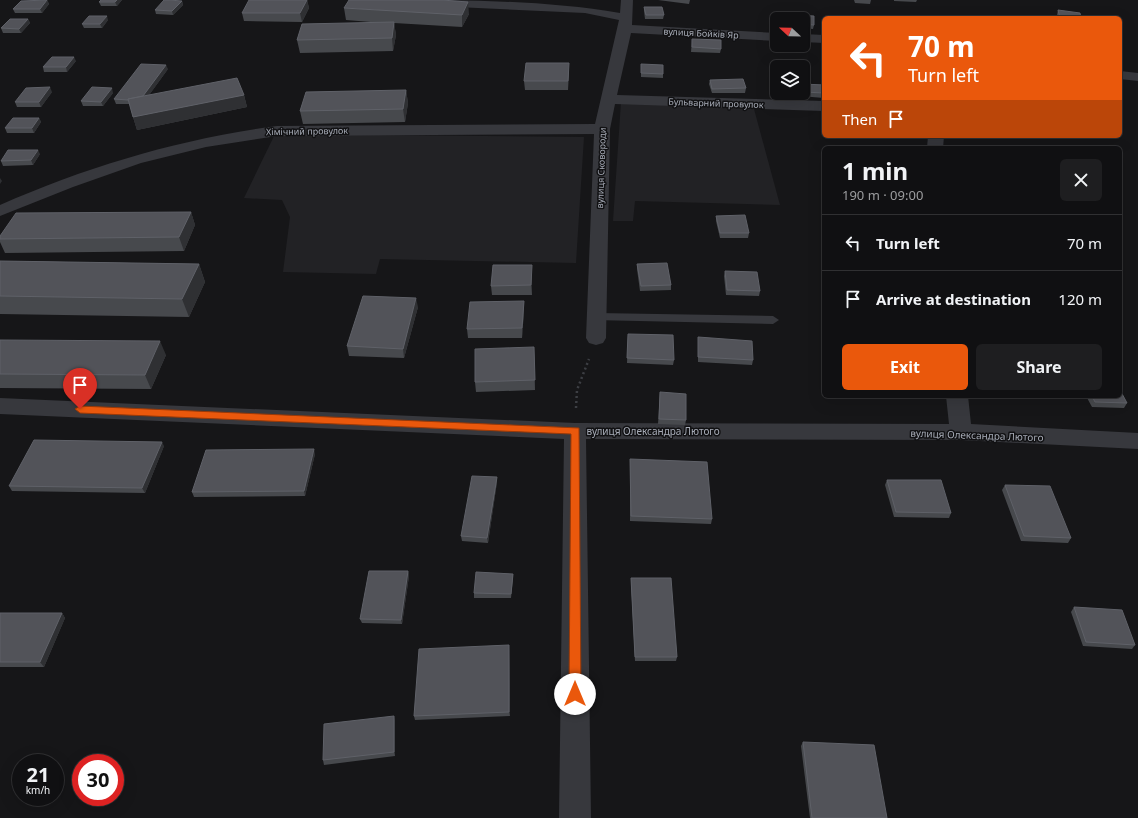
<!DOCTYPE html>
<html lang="en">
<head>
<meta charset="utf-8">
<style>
	:root { --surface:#101012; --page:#1e1e20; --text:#f1f3f6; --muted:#9c9d9f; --line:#303032; --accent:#ea580c }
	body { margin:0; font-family:"Noto Sans",sans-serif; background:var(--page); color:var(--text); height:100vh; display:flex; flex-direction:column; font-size:15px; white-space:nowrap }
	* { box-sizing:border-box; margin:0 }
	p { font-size:13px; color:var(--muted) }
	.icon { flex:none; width:22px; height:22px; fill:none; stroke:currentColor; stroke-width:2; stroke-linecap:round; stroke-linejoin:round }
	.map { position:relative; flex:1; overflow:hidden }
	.drawer { position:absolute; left:822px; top:146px; width:300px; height:252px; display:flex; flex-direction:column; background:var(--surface); border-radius:6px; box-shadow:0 4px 16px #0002,0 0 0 1px var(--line) }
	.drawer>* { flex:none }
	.banner { position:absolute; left:822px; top:16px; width:300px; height:122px; border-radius:6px; box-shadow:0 4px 16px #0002,0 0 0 1px var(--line); background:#ea580c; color:#fff; overflow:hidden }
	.needle { width:26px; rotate:292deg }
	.buttons { position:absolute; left:770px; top:12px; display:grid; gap:8px }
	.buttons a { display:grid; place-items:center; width:40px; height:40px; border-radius:6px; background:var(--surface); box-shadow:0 4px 16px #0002,0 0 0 1px var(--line); font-size:20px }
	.speed { position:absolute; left:12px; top:754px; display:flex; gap:8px; font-size:20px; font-weight:700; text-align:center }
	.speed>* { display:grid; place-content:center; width:52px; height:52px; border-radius:50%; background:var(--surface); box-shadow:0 4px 16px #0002,0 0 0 1px var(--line); line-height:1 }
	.speed small { font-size:10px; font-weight:400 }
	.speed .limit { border:6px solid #d22; background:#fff; color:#111 }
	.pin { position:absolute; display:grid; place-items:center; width:34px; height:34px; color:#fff; margin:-41px -17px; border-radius:50% 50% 50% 0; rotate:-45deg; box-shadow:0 0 4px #0007 }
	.pin .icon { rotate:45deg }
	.me { position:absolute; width:44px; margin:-22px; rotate:0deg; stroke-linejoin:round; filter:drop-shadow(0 0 3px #0008) }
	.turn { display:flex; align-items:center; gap:14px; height:84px; padding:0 20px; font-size:18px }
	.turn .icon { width:52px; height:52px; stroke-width:2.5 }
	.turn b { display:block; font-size:28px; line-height:34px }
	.then { display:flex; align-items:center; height:38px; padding:0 20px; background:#0003; gap:8px; font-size:15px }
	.round { display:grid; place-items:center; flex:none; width:42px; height:42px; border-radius:6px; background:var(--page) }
	.overview { display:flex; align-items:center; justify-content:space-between; height:68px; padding:0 20px }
	h1 { font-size:24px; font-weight:700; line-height:30px }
	.primary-button { display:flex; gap:8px; margin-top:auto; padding:8px 20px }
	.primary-button a { flex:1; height:46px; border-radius:6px; background:var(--accent); color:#fff; font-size:16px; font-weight:700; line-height:46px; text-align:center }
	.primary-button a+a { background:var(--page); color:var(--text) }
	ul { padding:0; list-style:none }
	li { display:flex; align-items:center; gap:12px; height:56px; padding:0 20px; border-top:1px solid var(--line) }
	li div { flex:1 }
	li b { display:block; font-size:15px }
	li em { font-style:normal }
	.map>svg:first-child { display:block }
	.built { fill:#222225 }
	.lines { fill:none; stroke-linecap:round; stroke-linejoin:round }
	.path { stroke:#3d3f44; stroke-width:2.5; stroke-dasharray:2 3; stroke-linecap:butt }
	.lane { fill:#37383d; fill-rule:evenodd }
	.street { fill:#37383d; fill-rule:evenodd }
	.wall { fill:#47494d }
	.shaded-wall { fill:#2f3033 }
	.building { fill:#525359; stroke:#5f6168 }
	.route { fill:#ea580c; stroke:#983908 }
	.labels { text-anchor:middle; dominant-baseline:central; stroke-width:3; stroke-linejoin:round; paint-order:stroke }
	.far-street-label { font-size:9px; fill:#a8adb8; stroke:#111113 }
	.street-label { font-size:10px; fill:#a8adb8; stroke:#111113 }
</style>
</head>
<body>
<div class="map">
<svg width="1138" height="818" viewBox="0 0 1138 818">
	<rect width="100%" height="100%" fill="#161618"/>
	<path class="built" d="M621,102L754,109L780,205L635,201L633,221H613Z
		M275,134L584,137L576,263L380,259L376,274L283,272L290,217L282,200L244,198Z"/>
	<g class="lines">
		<path class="path" d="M576,408L577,390L589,359"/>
		<path class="lane" d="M597,313L773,316L779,320L773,324L593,320L591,317Z"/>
		<path class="street" d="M386,0C463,0 544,0 620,13L621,0H633L632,25L777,33V41L631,33L617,95L824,101V111L615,104L610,129L606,338L603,343L596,345L589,343L586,338L594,134L277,136L206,147L141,163L73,187L0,216V205C89,166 180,139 277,126L595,124L619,20L585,13L392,4Z
			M803,34L824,35V43L803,42Z
			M1120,71L1138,73V81L1120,79Z
			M928,136H944L943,148H927Z
			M946,396H968L971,424L1138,433V449L961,440L586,439L591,818H559L564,439L0,414V398L575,423L949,424Z"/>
	</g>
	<path class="wall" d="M47,0L49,4L42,13H15L13,9Z
		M122,0L117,6H101L99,2Z
		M307,0L309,8L302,22L244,21L242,13Z
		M658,0H690L689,4Z
		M854,0H871L870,4L855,3Z
		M894,0H917L916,2L894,1Z
		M182,1L183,5L173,15L156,14L155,10Z
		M644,7L664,15L663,19H645L644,11Z
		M344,8L469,14L462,27L394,23L396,35L393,51L300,53L297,40L383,23L346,20Z
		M1058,10L1081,18H1057V15Z
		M796,15L814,25L813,29L803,28V19H795Z
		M28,19L30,23L21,33H3L1,28Z
		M108,20L102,28H84L82,24Z
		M692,39L721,49L720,53L691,52Z
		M76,61L67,72H44L43,67Z
		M641,64L663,74V78L641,77Z
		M168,69L149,95H244L247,107L137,130L133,117L130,104H116L114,99Z
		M569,72L568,90H525L524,81Z
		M710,80L746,88L745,93H712L709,84Z
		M803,84L824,85V98L800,96V93H803Z
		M406,90L408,103L405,122L303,124L300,111Z
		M52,92L41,107H17L15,102Z
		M113,93L103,106H83L81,101Z
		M39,118L41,122L34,133H7L5,128Z
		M40,154L33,165L3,166L1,161Z
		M191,212L195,225L184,251L5,253L0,242V236Z
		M716,216L749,233L748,238H720L716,221Z
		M0,261L199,264L205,282L189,317L0,314Z
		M637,264L671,285V290L640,291L637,269Z
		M725,271L760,291L759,296L726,295L724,276Z
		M532,274V295H492L491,286Z
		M524,301V311L522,338H468L467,329Z
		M418,307L404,358L349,356L347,346Z
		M628,334L674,360L673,365L627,363Z
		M698,337L753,360L752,365L698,362Z
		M0,340L166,355L151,389L0,388Z
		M534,347L535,390L476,392L475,382Z
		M660,392L686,420L685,425L658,424Z
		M1086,396H1120L1127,403L1124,408L1092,407Z
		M164,446L145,493L12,491L9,486Z
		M315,454L305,496L194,497L192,492Z
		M630,459L712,519L711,524L630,521Z
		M497,477V482L488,543L462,541L461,536Z
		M887,480L951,513L949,518L894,517L885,485Z
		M1005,485L1071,538L1068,543L1021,541L1002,490Z
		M408,571L409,576L402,624L362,623L360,619Z
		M513,574V578L511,598H474V593Z
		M631,578L677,657L676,661H635L631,583Z
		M1074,607L1135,645L1132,649L1083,646L1071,612Z
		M0,613H62L65,618L44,667H0Z
		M509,645L510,716L415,720L414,716Z
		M395,720V756L324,765L323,760Z
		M803,742L887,818H810L801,746Z"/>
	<path class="shaded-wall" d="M47,0L49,4L42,13L40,9Z
		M117,0H122L117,6L115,2Z
		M307,0L309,8L302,22L300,13Z
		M182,1L183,5L173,15L172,11Z
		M468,2L469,14L462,27V15Z
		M107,16L108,20L102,28L100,24Z
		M28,19L30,23L21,33L19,29Z
		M394,22L396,35L393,51L392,38Z
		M74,57L76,61L67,72L66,67Z
		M166,65L168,69L142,105L140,100Z
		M50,87L52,92L41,107L39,102Z
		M112,88L113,93L103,106L101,102Z
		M406,90L408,103L405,122L403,109Z
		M244,95L247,107L137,130L133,117Z
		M39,118L41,122L34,133L32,128Z
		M38,150L40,154L33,165L31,160Z
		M0,178L2,181L0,184Z
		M191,212L195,225L184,251L179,237Z
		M199,264L205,282L189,317L182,299Z
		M532,265V295L531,285Z
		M416,298L418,307L404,358L403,349Z
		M524,301V311L522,338V328Z
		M160,341L166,355L151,389L145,375Z
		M162,442L164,446L145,493L142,488Z
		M314,449L315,454L305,496L304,491Z
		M497,477V482L488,543L487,538Z
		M408,571L409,576L402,624L401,620Z
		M62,613L65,618L44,667L40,662Z
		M509,645V650L510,716L509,712Z
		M394,716L395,720V756L394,752Z"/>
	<path class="building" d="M47,0L40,9H13L21,1Z
		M101,0H117L115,2H99Z
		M164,0H169L182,1L172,11L155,10Z
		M249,0H307L300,13H242Z
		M349,0H442L468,2L462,15L344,8Z
		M644,7H662L664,15H646Z
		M1058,10L1080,13L1081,18H1060Z
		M796,15L814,16V25L803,24V19H796Z
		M89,16H107L100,24H82Z
		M10,19H28L19,29L1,28Z
		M394,22L392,38L297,40L302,24Z
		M692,39L721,40V49L692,47Z
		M52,57H74L66,67H43Z
		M526,63H569L568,81H524Z
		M141,64L166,65L143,96L128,99V100L114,99Z
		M641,64L663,65V74L641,73Z
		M237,78L244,95L133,117L128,99Z
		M743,79L746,88L712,89L710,80Z
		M803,84L824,85V93L803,92Z
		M50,87L39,102H15L26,88Z
		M92,87L112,88L101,102L81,101Z
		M406,90L403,109L300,111L306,92Z
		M13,118H39L32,128H5Z
		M8,150H38L31,160L1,161Z
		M191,212L179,237L0,239V236L16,213Z
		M745,215L749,233H720L716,216Z
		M0,261L199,264L182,299L0,296Z
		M667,263L671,285L641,286L637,264Z
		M493,265H532L531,285L491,286Z
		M725,271L757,272L760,291L727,290Z
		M363,296L416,298L403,349L347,346Z
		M524,301L522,328L467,329L470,302Z
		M628,334L673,335L674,360L627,358Z
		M698,337L752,341L753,360L698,357Z
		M0,340L160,341L145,375L0,374Z
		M534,347L535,380L475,382V349Z
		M1120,390L1127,403L1095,402L1092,396H1120Z
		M660,392L686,394V420L659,419Z
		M34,440L162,442L142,488L9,486Z
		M314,449L304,491L192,492L206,450Z
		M630,459L707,462L712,519L631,516Z
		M472,476L497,477L487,538L461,536Z
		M887,480H941L951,513L896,512Z
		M1005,485L1050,486L1071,538L1024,536Z
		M369,571H408L401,620L360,619Z
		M476,572L513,574L511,594L474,593Z
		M631,578H671L677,657H635Z
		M1074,607L1122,610L1135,645L1086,642Z
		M0,613H62L40,662H0Z
		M509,645V712L414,716L419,649Z
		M394,716V752L323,760L324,724Z
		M803,742L874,745L887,818H812Z"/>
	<path class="route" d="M80,406L579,428L581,694L579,698L575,700L571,698L569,694L571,434L80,413L75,409Z"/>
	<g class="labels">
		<g class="far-street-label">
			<text transform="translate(701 33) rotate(3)">вулиця Бойків Яр</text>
			<text transform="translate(716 103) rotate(2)">Бульварний провулок</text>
			<text transform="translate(307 131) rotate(-1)">Хімічний провулок</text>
			<text transform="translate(601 168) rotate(-88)">вулиця Сковороди</text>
		</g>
		<g class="street-label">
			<text x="653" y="431">вулиця Олександра Лютого</text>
			<text transform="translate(977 435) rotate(2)">вулиця Олександра Лютого</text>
		</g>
	</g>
</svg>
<div class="buttons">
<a><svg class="needle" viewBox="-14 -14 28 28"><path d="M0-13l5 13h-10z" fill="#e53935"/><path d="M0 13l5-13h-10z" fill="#9c9d9f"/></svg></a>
<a><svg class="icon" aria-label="layers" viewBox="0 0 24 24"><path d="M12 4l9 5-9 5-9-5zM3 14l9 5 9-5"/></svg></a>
</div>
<div class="speed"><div>21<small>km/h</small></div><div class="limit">30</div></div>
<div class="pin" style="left:80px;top:409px;background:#d93025"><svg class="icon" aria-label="arrive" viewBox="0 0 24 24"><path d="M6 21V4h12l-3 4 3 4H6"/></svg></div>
<svg class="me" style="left:575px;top:694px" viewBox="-20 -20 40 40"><circle r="19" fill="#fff"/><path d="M0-13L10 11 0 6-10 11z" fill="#ea580c"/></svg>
<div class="banner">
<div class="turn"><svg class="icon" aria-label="left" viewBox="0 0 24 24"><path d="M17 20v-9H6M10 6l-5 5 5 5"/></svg><div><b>70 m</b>Turn left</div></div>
<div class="then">Then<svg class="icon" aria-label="arrive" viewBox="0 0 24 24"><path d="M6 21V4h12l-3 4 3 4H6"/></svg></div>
</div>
<section class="drawer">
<div class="overview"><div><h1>1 min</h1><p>190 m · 09:00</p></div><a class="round"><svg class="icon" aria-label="close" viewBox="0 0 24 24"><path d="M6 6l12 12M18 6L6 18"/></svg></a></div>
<ul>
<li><svg class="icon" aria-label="left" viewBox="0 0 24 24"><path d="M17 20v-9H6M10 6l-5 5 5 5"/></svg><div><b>Turn left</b></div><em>70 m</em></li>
<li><svg class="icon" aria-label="arrive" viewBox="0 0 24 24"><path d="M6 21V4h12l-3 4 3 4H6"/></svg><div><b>Arrive at destination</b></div><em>120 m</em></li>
</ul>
<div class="primary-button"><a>Exit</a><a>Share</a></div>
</section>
</div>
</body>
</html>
